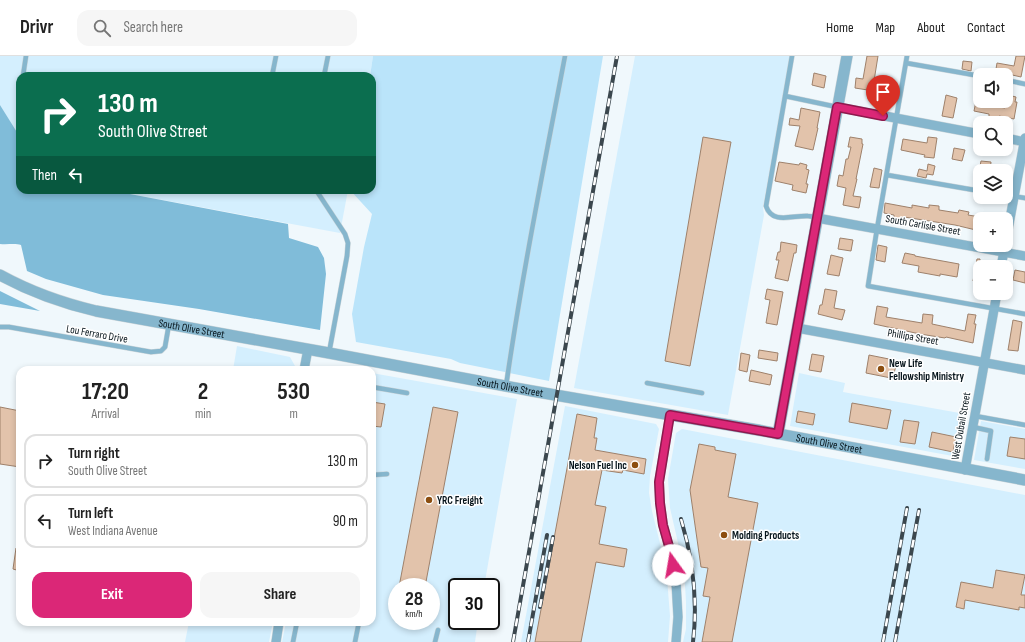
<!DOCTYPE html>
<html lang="en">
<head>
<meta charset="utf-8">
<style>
	:root { --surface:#fff; --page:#f6f6f6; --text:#222; --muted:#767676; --line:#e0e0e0; --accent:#db2777 }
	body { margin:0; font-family:"Sofia Sans Condensed",sans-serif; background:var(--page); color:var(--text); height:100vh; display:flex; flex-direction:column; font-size:15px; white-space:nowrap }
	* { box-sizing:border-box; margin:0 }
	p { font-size:13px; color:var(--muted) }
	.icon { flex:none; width:22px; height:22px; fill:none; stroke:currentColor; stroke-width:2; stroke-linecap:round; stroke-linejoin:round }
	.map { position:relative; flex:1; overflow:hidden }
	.side { position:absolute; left:16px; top:310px; width:360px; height:260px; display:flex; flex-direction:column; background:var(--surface); border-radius:12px; box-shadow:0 2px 6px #0003 }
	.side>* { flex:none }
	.hud { position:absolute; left:16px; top:16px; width:360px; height:122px; border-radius:12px; box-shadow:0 2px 6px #0003; background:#0b6e4f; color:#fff; overflow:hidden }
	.tools { position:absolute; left:973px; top:12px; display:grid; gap:8px }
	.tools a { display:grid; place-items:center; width:40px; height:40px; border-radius:8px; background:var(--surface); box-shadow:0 2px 6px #0003; font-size:20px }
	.speed { position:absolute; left:388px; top:522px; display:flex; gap:8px; font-size:20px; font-weight:700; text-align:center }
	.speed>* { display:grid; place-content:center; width:52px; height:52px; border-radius:50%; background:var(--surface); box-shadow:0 2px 6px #0003; line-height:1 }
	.speed small { font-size:10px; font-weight:400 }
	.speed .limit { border:2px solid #111; border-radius:6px; background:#fff; color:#111 }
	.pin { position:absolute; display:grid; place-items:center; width:34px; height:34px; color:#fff; margin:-41px -17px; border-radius:50% 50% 50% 0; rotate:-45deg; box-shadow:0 0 4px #0007 }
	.pin .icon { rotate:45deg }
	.me { position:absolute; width:44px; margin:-22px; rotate:347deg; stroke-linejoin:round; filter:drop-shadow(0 0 3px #0008) }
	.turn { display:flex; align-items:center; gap:14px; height:84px; padding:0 16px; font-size:18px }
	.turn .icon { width:52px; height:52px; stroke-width:2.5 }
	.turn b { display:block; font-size:28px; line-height:34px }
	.then { display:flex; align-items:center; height:38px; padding:0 16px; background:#0003; gap:8px; font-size:15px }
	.eta { display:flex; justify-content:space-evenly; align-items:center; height:68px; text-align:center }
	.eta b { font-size:24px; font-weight:700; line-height:28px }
	.primary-button { display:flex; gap:8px; margin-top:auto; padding:8px 16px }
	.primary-button a { flex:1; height:46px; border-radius:12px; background:var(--accent); color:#fff; font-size:16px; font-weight:700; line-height:46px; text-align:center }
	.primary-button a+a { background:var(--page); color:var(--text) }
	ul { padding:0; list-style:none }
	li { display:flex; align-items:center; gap:12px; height:54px; margin:0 8px 6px; padding:0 8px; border:2px solid var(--line); border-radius:12px }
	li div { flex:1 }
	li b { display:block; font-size:15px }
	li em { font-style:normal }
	header { display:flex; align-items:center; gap:24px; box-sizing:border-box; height:56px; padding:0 20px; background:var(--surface); border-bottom:1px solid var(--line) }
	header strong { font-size:19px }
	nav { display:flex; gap:22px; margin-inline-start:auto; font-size:14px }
	.search { width:280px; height:36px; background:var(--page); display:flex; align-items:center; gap:10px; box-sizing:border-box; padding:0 14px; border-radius:12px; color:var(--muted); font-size:15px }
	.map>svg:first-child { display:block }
	.built { fill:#d4effe; fill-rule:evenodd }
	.green { fill:#bae4fa }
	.forest { fill:#80bcd9 }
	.building { fill:#e2c3ab; stroke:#9e816b }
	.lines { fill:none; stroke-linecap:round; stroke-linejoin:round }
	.service-casing { stroke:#cbd4d8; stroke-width:5.5 }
	.minor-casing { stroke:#cbd4d8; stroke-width:10 }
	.tertiary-casing { stroke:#cbd4d8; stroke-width:12 }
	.service { stroke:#86b6cd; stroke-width:4.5 }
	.minor { stroke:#86b6cd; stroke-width:9 }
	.tertiary { stroke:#86b6cd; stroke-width:11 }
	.rail-casing { stroke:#3b474e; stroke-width:4 }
	.rail { stroke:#fff; stroke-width:2.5; stroke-dasharray:8; stroke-linecap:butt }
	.route-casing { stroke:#8e194d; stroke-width:10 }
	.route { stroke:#db2777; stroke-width:7 }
	.poi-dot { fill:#8c4e10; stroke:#fff; stroke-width:1.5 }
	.labels { text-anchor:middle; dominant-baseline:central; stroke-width:3; stroke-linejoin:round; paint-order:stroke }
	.street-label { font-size:11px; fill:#06141b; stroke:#fff }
	.poi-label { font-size:11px; font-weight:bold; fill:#06141b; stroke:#fff; text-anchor:start }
</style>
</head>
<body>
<header>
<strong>Drivr</strong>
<div class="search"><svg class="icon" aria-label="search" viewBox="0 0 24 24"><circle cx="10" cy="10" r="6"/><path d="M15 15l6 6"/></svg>Search here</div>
<nav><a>Home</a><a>Map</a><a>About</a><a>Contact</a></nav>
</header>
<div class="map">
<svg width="1025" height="586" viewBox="0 0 1025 586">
	<rect width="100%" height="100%" fill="#f0f8fc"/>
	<path class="built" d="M0,0H373L370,20H20V81L0,49Z
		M635,0H790L763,151L764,159L728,359L574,332Z
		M109,134H348L340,177Z
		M237,290L290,301L295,310V314H233Z
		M372,317L517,343L484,531H457V565H478L475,586H282L286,566H372ZM397,531H431V565H397Z
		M799,317L845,327L843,336L965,358L958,401L790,370Z
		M565,350L656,368L659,373L650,420L649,437L652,455L664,503L667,522L670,560L668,586H521Z
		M981,365L1025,373V413L974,404Z
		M682,373L1025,439V586H683L686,573V546L684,513L670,452L668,423L676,377Z
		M189,566H273L269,586H185Z"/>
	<path class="green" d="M373,0H603L549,325L460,307L451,303L356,286L352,258L364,191L372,158L350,134H372V20H370Z"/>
	<path class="forest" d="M0,49L20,81V134H109L288,168L289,182L318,191L324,202L326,218L320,274L199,253L103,239L46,223L27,215L21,189C15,187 7,189 0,188Z
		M0,235L40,255L0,248Z"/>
	<path class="building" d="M867,0H878L874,25H875L874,35L855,32L856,22L863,23Z
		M1016,0H1025L1021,21L1008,18L995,19L997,7L1014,10Z
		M963,5L972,6L971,15L962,13Z
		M814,17L826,20L824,32L812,29Z
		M946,39L957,42L953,62L942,60Z
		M1008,39L1016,41L1015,46H1017L1014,63L999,60L998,63L989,61V58L974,55L976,45L987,48V49L1005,52Z
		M801,52L820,56L817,72H818L813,94L795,90L800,70L789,69L790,62L799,64Z
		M703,81L731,86L690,310L665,305Z
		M850,81L862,83V88H863L856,123H857L853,140L861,141L859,152L843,149L846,132L837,130L839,119L843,120L846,103H848L851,91H848Z
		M928,81L937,82L934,102L924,101L925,99L901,94L903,83L927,87Z
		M954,92L965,94L962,105L952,103Z
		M981,105L991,106L990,115H979Z
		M779,106L799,109L800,107L807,109L806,113L809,114L806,128H808L806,137L792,134L793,129L775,125Z
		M928,108L935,110L933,119L927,118L926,122L917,120L919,113L927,115Z
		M874,112L882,114L879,132L870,131Z
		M885,147L912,152V149L929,152V149L939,150V154L958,157L959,154L969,156L968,159L980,161V175L955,169L904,161L903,165L894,163V159L884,157Z
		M840,182L853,184L851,195L838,193Z
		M781,186L797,189L796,197H794L788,225L775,222L779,204H776L778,196H780Z
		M878,189L887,191L885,206L876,204Z
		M905,197L915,199V200L959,208L957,221L940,218V220L918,216L919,210L902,207Z
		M831,199L843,202L839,220L827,218Z
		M977,203H980V226L973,225Z
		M1015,214L1025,216V227L1013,224Z
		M767,233L783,236L777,269L766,267L770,244L765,243Z
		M825,233L837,235L834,252L845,254L842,264L818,258L820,249H822Z
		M877,250L888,252L886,261L922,267L923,258L933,259L932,268L965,275L968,258L976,259L974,268H976L973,287L946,281L945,282L920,278L874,268Z
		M1013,264L1022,266L1018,295L1008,294Z
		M759,294L778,297L777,305L758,302Z
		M741,297L750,299L747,316L739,314Z
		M812,298L824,300L821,316L809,314Z
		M869,299L894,304L893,309L896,310L894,317H892L891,322L866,317Z
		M751,314L772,319L770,329L749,325Z
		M372,346L385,348L381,371L372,370Z
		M852,347L891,354L887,373L849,366Z
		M0,351L20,355V411L0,408Z
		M433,351L458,356L425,531H399Z
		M798,355L815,358L813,369L796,366Z
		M577,358L597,362L594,382H597L595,394L646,403L644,418L623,414L622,417L602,414L595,449L606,451L599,488L627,493L624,511L596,506L581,586H535Z
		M904,364L919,366L915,388L900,386Z
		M932,376L956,381L953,396L929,391Z
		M1010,381L1025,383V403L1007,400Z
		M699,388L715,391V394L736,398L728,441L758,447L732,586H702L710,541L703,540L708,512L701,511L690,434Z
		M16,492H20V515L13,513Z
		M996,514L1025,519L1021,539H1025V552L1019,551V554L965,544L964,553L956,551L961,526L993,532Z"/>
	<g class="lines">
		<defs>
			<path id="service" d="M792,0L766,150C772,169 793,159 808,160C811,160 814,161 817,162
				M907,0L877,173L868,230L1025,258
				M906,7L980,20
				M23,20L26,0
				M272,20L276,0
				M324,20L328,0
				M1006,24L1025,28
				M785,40L837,51
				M887,119L980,135
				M316,134L345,178L348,187L347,200L329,297
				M1006,139L1025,142
				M0,271H9L151,296L161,295L165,291L169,268
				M647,327L702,337
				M506,330C522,219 544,110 565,0
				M372,331L407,337
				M975,360L1025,369
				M973,371L991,375L987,403
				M372,419L387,418
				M293,586L297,566
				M355,586L359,566
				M435,586L438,574"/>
			<path id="minor" d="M837,51L980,78
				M1006,82L1025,86
				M817,162L1025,200
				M1006,184L1025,82
				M1001,211L1005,190
				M797,272L1025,314
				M304,314L308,293
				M670,359L659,426L660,447L663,469L670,494L676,526L678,561L676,586
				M965,414L997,237
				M276,586L279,566"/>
			<g id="tertiary">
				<path id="s1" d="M0,219C31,236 62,247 96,255L329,297L532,335L758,374L1025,424"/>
				<path d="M778,378L847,0"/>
			</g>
		</defs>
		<use href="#service" class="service-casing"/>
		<use href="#minor" class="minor-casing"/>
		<use href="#tertiary" class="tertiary-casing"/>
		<use href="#service" class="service"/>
		<use href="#minor" class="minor"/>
		<use href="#tertiary" class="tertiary"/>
		<defs>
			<path id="rail" d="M681,463C693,503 698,544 693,586
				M540,551L553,481
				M513,586L617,0
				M528,586L547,479
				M883,586L907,452
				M895,586L919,454"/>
		</defs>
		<use href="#rail" class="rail-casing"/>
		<use href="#rail" class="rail"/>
	</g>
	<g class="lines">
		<defs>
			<path id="route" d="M673,509L670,494L663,469L660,447L659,426L670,359L778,378L837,51L883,60"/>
		</defs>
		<use href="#route" class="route-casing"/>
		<use href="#route" class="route"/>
	</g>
	<g class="poi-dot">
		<circle cx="881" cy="313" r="4"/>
		<circle cx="635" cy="409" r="4"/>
		<circle cx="429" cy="444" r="4"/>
		<circle cx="724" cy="479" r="4"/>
	</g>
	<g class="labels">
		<g class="street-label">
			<text transform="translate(923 169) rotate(10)">South Carlisle Street</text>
			<text stroke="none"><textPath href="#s1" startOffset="200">South Olive Street</textPath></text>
			<text transform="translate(97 278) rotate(10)">Lou Ferraro Drive</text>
			<text transform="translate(913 281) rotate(10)">Phillipa Street</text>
			<text stroke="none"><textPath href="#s1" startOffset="524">South Olive Street</textPath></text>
			<text transform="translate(961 370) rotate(-80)">West Dubail Street</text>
			<text stroke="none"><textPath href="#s1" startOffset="848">South Olive Street</textPath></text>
		</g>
		<g class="poi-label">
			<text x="889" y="307">New Life<tspan x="889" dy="13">Fellowship Ministry</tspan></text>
			<text x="627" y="409" text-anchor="end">Nelson Fuel Inc</text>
			<text x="437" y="444">YRC Freight</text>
			<text x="732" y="479">Molding Products</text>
		</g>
	</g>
</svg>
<div class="tools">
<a><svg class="icon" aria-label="sound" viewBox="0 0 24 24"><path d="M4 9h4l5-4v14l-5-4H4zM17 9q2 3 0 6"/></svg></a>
<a><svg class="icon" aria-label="search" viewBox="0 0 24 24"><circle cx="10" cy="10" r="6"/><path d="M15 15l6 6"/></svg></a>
<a><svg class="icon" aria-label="layers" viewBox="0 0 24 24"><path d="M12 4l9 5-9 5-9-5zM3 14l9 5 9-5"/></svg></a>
<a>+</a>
<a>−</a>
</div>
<div class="speed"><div>28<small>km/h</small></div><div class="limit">30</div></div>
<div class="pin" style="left:883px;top:60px;background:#d93025"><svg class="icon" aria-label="arrive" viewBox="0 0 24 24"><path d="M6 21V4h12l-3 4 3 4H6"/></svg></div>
<svg class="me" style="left:673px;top:509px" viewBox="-20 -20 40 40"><circle r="19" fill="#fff"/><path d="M0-13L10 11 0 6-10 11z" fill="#db2777"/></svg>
<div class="hud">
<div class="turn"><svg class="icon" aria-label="right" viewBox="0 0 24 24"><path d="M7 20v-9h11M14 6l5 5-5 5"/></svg><div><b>130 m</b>South Olive Street</div></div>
<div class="then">Then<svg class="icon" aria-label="left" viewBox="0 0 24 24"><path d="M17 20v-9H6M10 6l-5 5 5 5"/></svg></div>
</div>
<section class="side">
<div class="eta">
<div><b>17:20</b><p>Arrival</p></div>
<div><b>2</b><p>min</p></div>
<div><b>530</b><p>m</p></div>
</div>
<ul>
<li><svg class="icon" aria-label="right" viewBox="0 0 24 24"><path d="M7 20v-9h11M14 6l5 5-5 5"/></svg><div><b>Turn right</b><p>South Olive Street</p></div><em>130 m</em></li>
<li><svg class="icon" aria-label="left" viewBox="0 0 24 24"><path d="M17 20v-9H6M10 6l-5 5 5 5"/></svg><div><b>Turn left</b><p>West Indiana Avenue</p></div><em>90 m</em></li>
</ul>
<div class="primary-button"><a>Exit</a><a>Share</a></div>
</section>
</div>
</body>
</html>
